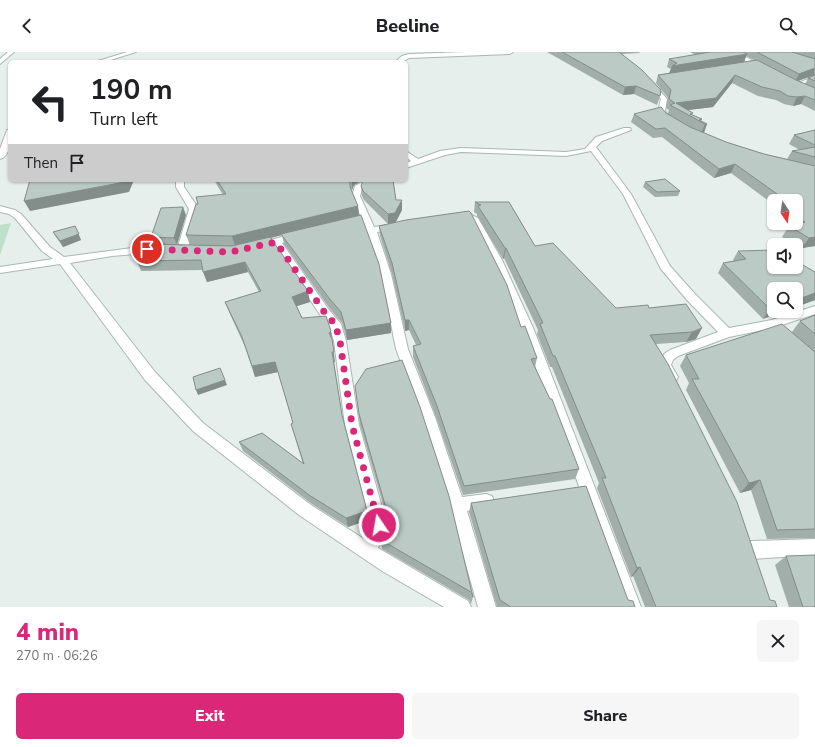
<!DOCTYPE html>
<html lang="en">
<head>
<meta charset="utf-8">
<style>
	:root { --surface:#fff; --page:#f6f6f6; --text:#202124; --muted:#757577; --accent:#db2777 }
	body { margin:0; font-family:"Nunito Sans",sans-serif; background:var(--page); color:var(--text); height:100vh; display:flex; flex-direction:column; font-size:15px; white-space:nowrap }
	* { box-sizing:border-box; margin:0 }
	p { font-size:13px; color:var(--muted) }
	.icon { flex:none; width:22px; height:22px; fill:none; stroke:currentColor; stroke-width:2; stroke-linecap:round; stroke-linejoin:round }
	.map { position:relative; height:555px; overflow:hidden }
	.sheet { display:flex; flex-direction:column; background:var(--surface); flex:1 }
	.sheet>* { flex:none }
	.guide { position:absolute; left:8px; top:8px; width:400px; height:122px; border-radius:6px; box-shadow:0 1px 3px #0004; background:#fff; color:var(--text); overflow:hidden }
	.needle { width:26px; rotate:167deg }
	.controls { position:absolute; left:767px; top:142px; display:grid; gap:8px }
	.controls a { display:grid; place-items:center; width:36px; height:36px; border-radius:6px; background:var(--surface); box-shadow:0 1px 3px #0004; font-size:20px }
	.pin { position:absolute; display:grid; place-items:center; width:34px; height:34px; color:#fff; margin:-17px; border:2px solid #fff; border-radius:50%; box-shadow:0 1px 4px #0007 }
	.me { position:absolute; width:44px; margin:-22px; rotate:348deg; stroke-linejoin:round; filter:drop-shadow(0 0 3px #0008) }
	.turn { display:flex; align-items:center; gap:14px; height:84px; padding:0 16px; font-size:18px }
	.turn .icon { width:52px; height:52px; stroke-width:2.5 }
	.turn b { display:block; font-size:28px; line-height:34px }
	.then { display:flex; align-items:center; height:38px; padding:0 16px; background:#0003; gap:8px; font-size:15px }
	.round { display:grid; place-items:center; flex:none; width:42px; height:42px; border-radius:6px; background:var(--page) }
	.head { display:flex; align-items:center; justify-content:space-between; height:68px; padding:0 16px }
	h1 { font-size:24px; font-weight:800; line-height:30px; color:var(--accent) }
	.button { display:flex; gap:8px; margin-top:auto; padding:8px 16px }
	.button a { flex:1; height:46px; border-radius:6px; background:var(--accent); color:#fff; font-size:16px; font-weight:800; line-height:46px; text-align:center }
	.button a+a { background:var(--page); color:var(--text) }
	header { display:flex; justify-content:space-between; align-items:center; height:52px; padding:0 16px; background:var(--surface); font-size:18px; font-weight:800 }
	.map>svg:first-child { display:block }
	.green { fill:#bfe0c8 }
	.lines { fill:none; stroke-linecap:round; stroke-linejoin:round }
	.minor-casing { stroke:#a8b8b2; stroke-width:2 }
	.minor { fill:#fff; fill-rule:evenodd }
	.wall { fill:#a1aea9; fill-rule:evenodd }
	.shaded-wall { fill:#838d89 }
	.building { fill:#bbcac4; stroke:#838d89 }
	.route { stroke:#db2777; stroke-width:7; stroke-dasharray:0 12.6 }
</style>
</head>
<body>
<header><svg class="icon" aria-label="back" viewBox="0 0 24 24"><path d="M15 5l-7 7 7 7"/></svg>Beeline<svg class="icon" aria-label="search" viewBox="0 0 24 24"><circle cx="10" cy="10" r="6"/><path d="M15 15l6 6"/></svg></header>
<div class="map">
<svg width="815" height="555" viewBox="0 0 815 555">
	<rect width="100%" height="100%" fill="#e6efeb"/>
	<path class="green" d="M11,171L0,203V173Z"/>
	<g class="lines">
		<defs>
			<path id="minor" d="M8,0H14L0,12V7Z
				M127,0H136L104,10H95Z
				M466,0H513L510,2L409,6L402,10H395L402,4L409,2Z
				M730,0H737L767,17L762,18Z
				M815,24V28L794,36L791,34Z
				M648,30H652L667,47L665,59L672,68L671,70H665C658,63 658,57 661,47L648,32Z
				M624,76H630L631,78L602,89L596,95L631,142L670,214L695,242L729,276L772,268L815,254V262L773,276L729,285L678,304L673,308L671,313L678,325L676,329L671,330L666,329L659,313L664,302L670,298L718,280L687,248L661,217L623,142L591,99L566,104L461,100L445,103L406,116V111L411,109L406,105V99L418,107L440,99L461,96L566,100L585,97L596,85Z
				M7,78H10C10,87 11,104 0,107V97Z
				M176,128H184V135L199,157L187,198L182,201L177,198L189,157L176,135Z
				M366,128H376L362,137L360,144L374,175L395,172L400,175L395,178L377,180L391,222L408,297L435,365L462,445L486,442L492,444L494,449L492,454L467,459L496,555H478L449,453L421,365L396,297L381,222L363,171L348,174L343,171L345,169L361,165L352,144L355,134Z
				M0,154L15,158L21,162L50,195L64,205L147,194L163,195L164,197L159,200L112,204L70,211L155,320L203,371L311,453L364,487L367,483L371,473L345,373L334,289L329,273L321,264L273,193L259,197L254,194L255,192L297,181L300,182L302,184L300,186L282,191L329,258L341,272L346,289L359,373L387,473L378,496L468,549L471,555H444L382,519L299,463L193,379L145,328L60,212L0,221V215L53,207L42,199L15,166L9,162L0,160Z
				M469,162L478,166L502,208L534,278L641,555H623L522,278L492,208L471,170C466,167 458,171 454,166L456,164Z
				M815,487V503L751,507L745,504L742,498L745,492L751,489Z"/>
		</defs>
		<use href="#minor" class="minor-casing"/>
		<use href="#minor" class="minor"/>
	</g>
	<path class="wall" d="M547,0H640L639,1L622,2L660,44L657,53L634,42L623,43Z
		M690,0H815V23H814L798,29L805,32L808,26L815,23V59L801,52L793,54L784,52L776,48L758,44L732,31L713,55L688,58L692,63L702,67L701,69L707,72L703,81L726,90L764,102L787,107L792,99L800,98L789,92L794,83L815,78V194L802,196L782,185L789,174H790L785,171H796V149H774V153L731,121L714,126L662,85L653,86L631,70L634,62L668,61L669,58L666,56L668,46L656,31L658,23L669,21L671,17L667,15L669,7L696,3ZM746,4L754,8L744,10Z
		M214,128H287L288,129L297,128H393L396,148H402V158L396,170L521,275L537,306L535,315L579,417L575,427L463,443L436,365L413,305V294L416,293L409,278L405,279L392,222L380,184L379,174L388,172L364,148L362,144L361,134L363,128L354,133L352,138L351,137V138L358,154L359,163L391,281L347,288L342,271L330,257L284,192L282,183L271,186L310,250L297,254L302,266L335,310H334L342,363L368,468L348,475L312,452L243,399L239,390L303,412L291,372L293,371L278,320L255,325L245,295L229,260L225,250L259,240L248,220L207,230L203,218L141,219L137,209L154,192L151,185L186,163L177,192L190,193L186,183L198,152L223,143Z
		M645,130L680,139L678,144L655,145L643,135Z
		M475,150H509L535,194L616,256H649L686,252L696,287L686,290L656,292L770,548L777,555H645L633,524L631,525L597,436L599,431L552,315H550L537,282L538,278L504,206L503,207L477,164V162L474,160Z
		M75,174L81,188L63,195L56,185L53,180Z
		M738,199L815,220V248L796,255V237L774,259L763,267L718,221L723,211L734,209L733,208Z
		M815,263V486L767,487L751,438L740,441L686,338L689,331L680,314L686,303L792,280L800,269Z
		M355,334L473,545L471,552L469,548L382,497L381,488L387,466L360,373Z
		M471,451L628,548L635,555H497L469,460Z
		M786,504L815,555H789L775,513Z"/>
	<path class="shaded-wall" d="M747,2L744,10L669,22L672,14Z
		M815,16L814,23L795,30L799,22Z
		M735,23L732,31L713,55L680,59L676,51Z
		M636,34L634,42L623,43L625,35Z
		M805,44L801,52L793,54L797,45Z
		M705,72H707L704,81H701Z
		M735,112L731,121L714,126L719,117Z
		M126,128H134L129,140L30,159L24,149Z
		M352,128H363L354,133L352,138Z
		M402,148V158L395,171L388,172V162Z
		M358,154L359,164L281,182L282,183L235,194L232,184Z
		M183,155L186,163L177,193L174,186Z
		M75,174L81,188L63,195L60,189Z
		M815,185V194L802,196L809,186Z
		M505,196H506L504,206L503,207Z
		M245,210L248,220L207,230L203,220Z
		M308,239L310,250L294,255L292,245Z
		M815,241V248L796,255V248Z
		M774,256V259H785L763,267L770,257Z
		M405,268H409V278L405,279Z
		M391,271V281L347,288L346,278Z
		M702,276L696,287L686,290L692,280Z
		M331,279L335,310H334L329,281Z
		M275,310L278,320L255,325L252,314Z
		M225,328L227,333L198,343L196,338Z
		M760,428L751,438L740,441L749,431Z
		M367,459L368,468L348,475L346,466Z
		M640,515L633,524L631,525L637,516Z"/>
	<path class="building" d="M562,0H619L642,18L661,38L660,44L636,34L625,35Z
		M710,0H743L747,2L672,14L677,11L669,7Z
		M757,0H792L815,7V16L799,22Z
		M757,8L796,28L815,36V48L805,44L797,45L788,44L780,39L762,35L735,23L716,46L676,51L693,61L690,62L702,67L699,68L707,72H705L670,53L675,51L669,47L671,38L658,23Z
		M815,23V29L808,26Z
		M661,55L666,61L690,75L726,90L764,102L815,114V185L809,186L789,174L805,170L796,164V157H798L796,155V149H787L735,112L719,117L665,76L656,77L634,62Z
		M815,78V93L794,83Z
		M815,95V105L792,99Z
		M665,127L680,139L657,140L645,130Z
		M30,128H126L125,130L24,149Z
		M217,128H287L288,129L297,128H350V135L358,154L232,184L186,183L196,152H198L196,145L226,142Z
		M363,128H393L396,148H402L395,161L388,162L363,139L361,134Z
		M475,150H509L535,194L553,191L616,256L648,253L649,256L686,252L702,276L692,280L650,283L668,312L737,450L770,548L775,549L777,555H656L640,515L637,516L602,426H606L555,304H553L540,272L543,271L506,196H505L478,154L481,153Z
		M183,155L174,186L151,185L161,156Z
		M469,159L471,161L507,233L521,275L525,274L537,306L531,307L550,347H552L579,417L464,434L437,354L413,294L421,292L409,268H405L392,211L379,174L406,168Z
		M361,163L379,212L391,271L346,278L341,260L329,246L281,182Z
		M75,174L79,182L60,189L53,180Z
		M270,185L308,239L292,245L302,266L326,264L331,279L329,281L332,287L334,300H332L342,363L367,459L346,466L309,443L239,390L262,381L304,412L291,372L293,371L275,310L252,314L242,285L225,250L261,239L245,210L203,220L201,208L137,209L146,192L232,194Z
		M774,198V215H796V209L815,220V241L796,248V237H774V256L770,257L723,211L746,207L738,199Z
		M815,263V282L800,269Z
		M782,272L815,300V477L777,478L760,428L749,431L692,327H699L686,303Z
		M402,308L420,355L449,444L473,545L471,540L381,488L382,480L388,463L359,362L355,334L366,317Z
		M220,316L225,328L196,338L193,325Z
		M586,434L628,548L633,549L635,555H511L500,548L471,451Z
		M815,503V555H803L786,504Z"/>
	<g class="lines">
		<path class="route" d="M147,197L230,200L276,190L325,261L335,272L340,289L352,373L379,473"/>
	</g>
</svg>
<div class="controls">
<a><svg class="needle" viewBox="-14 -14 28 28"><path d="M0-13l5 13h-10z" fill="#e53935"/><path d="M0 13l5-13h-10z" fill="#757577"/></svg></a>
<a><svg class="icon" aria-label="sound" viewBox="0 0 24 24"><path d="M4 9h4l5-4v14l-5-4H4zM17 9q2 3 0 6"/></svg></a>
<a><svg class="icon" aria-label="search" viewBox="0 0 24 24"><circle cx="10" cy="10" r="6"/><path d="M15 15l6 6"/></svg></a>
</div>
<div class="pin" style="left:147px;top:197px;background:#d93025"><svg class="icon" aria-label="arrive" viewBox="0 0 24 24"><path d="M6 21V4h12l-3 4 3 4H6"/></svg></div>
<svg class="me" style="left:379px;top:473px" viewBox="-20 -20 40 40"><circle r="17" fill="#db2777" stroke="#fff" stroke-width="3"/><path d="M0-11L8 9 0 5-8 9z" fill="#fff"/></svg>
<div class="guide">
<div class="turn"><svg class="icon" aria-label="left" viewBox="0 0 24 24"><path d="M17 20v-9H6M10 6l-5 5 5 5"/></svg><div><b>190 m</b>Turn left</div></div>
<div class="then">Then<svg class="icon" aria-label="arrive" viewBox="0 0 24 24"><path d="M6 21V4h12l-3 4 3 4H6"/></svg></div>
</div>
</div>
<section class="sheet">
<div class="head"><div><h1>4 min</h1><p>270 m · 06:26</p></div><a class="round"><svg class="icon" aria-label="close" viewBox="0 0 24 24"><path d="M6 6l12 12M18 6L6 18"/></svg></a></div>
<div class="button"><a>Exit</a><a>Share</a></div>
</section>
</body>
</html>
